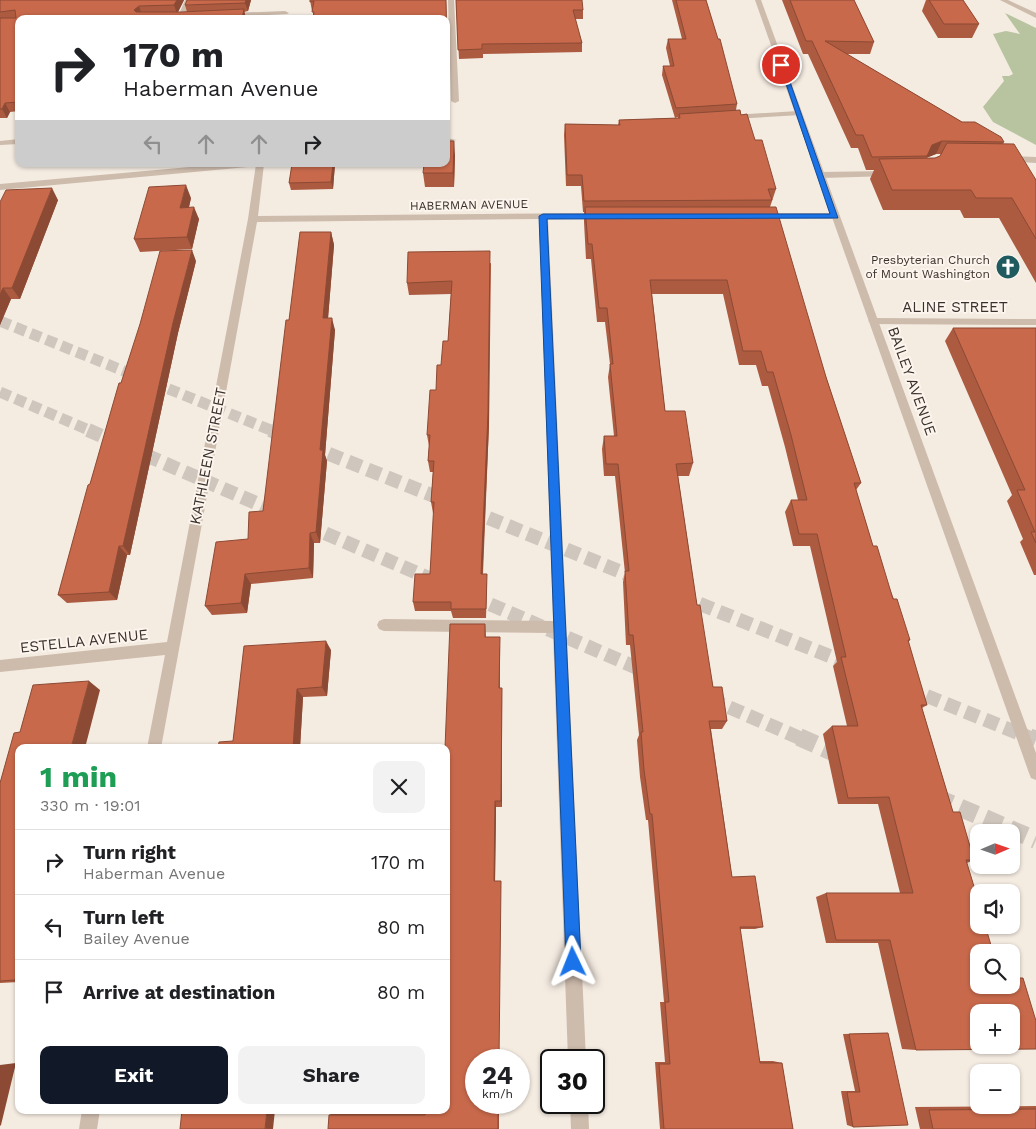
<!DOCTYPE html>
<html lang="en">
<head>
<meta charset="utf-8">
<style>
	:root { --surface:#fff; --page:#f2f2f2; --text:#202124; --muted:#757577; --line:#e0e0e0; --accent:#111827 }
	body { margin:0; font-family:"Work Sans",sans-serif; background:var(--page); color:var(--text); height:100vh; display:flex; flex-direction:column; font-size:19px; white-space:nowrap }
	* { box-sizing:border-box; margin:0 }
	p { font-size:16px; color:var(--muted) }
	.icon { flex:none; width:28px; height:28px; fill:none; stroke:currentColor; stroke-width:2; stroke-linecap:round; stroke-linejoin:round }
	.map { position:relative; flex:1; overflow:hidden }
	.details { position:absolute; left:15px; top:744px; width:435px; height:370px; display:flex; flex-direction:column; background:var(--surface); border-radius:10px; box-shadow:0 1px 4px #0004 }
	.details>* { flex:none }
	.guide { position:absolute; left:15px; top:15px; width:435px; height:152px; border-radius:10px; box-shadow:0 1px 4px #0004; background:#fff; color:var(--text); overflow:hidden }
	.needle { width:32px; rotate:88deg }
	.fabs { position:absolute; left:970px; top:824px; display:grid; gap:10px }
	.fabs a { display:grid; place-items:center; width:50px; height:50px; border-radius:10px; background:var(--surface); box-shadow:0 1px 4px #0004; font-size:25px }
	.speed { position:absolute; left:465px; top:1049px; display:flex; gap:10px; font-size:25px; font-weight:700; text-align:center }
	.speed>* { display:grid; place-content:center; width:65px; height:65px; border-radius:50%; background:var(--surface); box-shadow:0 1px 4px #0004; line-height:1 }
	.speed small { font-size:12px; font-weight:400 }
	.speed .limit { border:2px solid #111; border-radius:8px; background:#fff; color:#111 }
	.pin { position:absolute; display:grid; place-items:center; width:42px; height:42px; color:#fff; margin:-21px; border:2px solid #fff; border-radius:50%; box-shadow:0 1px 5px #0007 }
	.me { position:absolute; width:55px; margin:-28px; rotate:358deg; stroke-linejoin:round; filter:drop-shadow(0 0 4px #0008) }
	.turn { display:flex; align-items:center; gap:18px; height:105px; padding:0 25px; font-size:22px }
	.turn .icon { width:65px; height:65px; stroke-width:2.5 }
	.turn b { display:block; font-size:35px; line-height:42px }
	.lanes { display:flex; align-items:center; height:48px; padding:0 25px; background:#0003; justify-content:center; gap:25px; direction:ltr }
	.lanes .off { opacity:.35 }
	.round { display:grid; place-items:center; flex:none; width:52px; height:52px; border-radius:10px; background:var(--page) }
	.summary { display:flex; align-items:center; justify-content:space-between; height:85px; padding:0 25px }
	h1 { font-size:30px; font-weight:700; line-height:38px; color:#1e9e55 }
	.primary-button { display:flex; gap:10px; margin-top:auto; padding:10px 25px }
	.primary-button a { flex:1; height:58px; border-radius:10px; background:var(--accent); color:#fff; font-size:20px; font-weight:700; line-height:58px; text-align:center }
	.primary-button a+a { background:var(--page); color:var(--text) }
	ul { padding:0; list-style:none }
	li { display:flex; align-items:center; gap:15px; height:65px; padding:0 25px; border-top:1px solid var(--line) }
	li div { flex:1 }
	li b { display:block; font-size:19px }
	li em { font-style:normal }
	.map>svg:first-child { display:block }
	.green { fill:#b8c4a0 }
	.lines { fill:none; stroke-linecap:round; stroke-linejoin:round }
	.trunk-tunnel-far2 { stroke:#cfc6bd; stroke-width:11; stroke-dasharray:11 5.5; stroke-linecap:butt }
	.trunk-tunnel-far1 { stroke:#cfc6bd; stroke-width:14; stroke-dasharray:14 7; stroke-linecap:butt }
	.trunk-tunnel { stroke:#cfc6bd; stroke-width:18; stroke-dasharray:18 9; stroke-linecap:butt }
	.service { fill:#cdbbac; fill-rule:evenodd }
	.minor { fill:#cdbbac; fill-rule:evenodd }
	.tertiary { fill:#cdbbac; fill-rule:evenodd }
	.wall { fill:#ac5a40; fill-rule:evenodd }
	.shaded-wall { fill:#8c4a34 }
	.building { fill:#c8694b; stroke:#8c4a34; fill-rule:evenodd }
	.route { fill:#1a73e8; stroke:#114b97 }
	.labels { text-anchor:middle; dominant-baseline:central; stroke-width:4; stroke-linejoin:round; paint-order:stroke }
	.far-street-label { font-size:12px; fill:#3b302b; stroke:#fbf5ee }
	.far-poi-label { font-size:12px; fill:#3b302b; stroke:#fbf5ee; text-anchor:end }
	.street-label { font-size:15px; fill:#3b302b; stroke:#fbf5ee }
</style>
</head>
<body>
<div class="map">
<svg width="1036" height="1129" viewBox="0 0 1036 1129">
	<rect width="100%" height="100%" fill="#f4ebe1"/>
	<path class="green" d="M1005,13L1036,28V145L993,122L983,107L1004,81L1002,76H1009L1013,74L993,34L1006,31L1020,34Z"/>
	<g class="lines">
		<path class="trunk-tunnel-far2" d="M0,321L273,431
			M0,392L91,431"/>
		<path class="trunk-tunnel-far1" d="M88,430L279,513
			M270,430L289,438
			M309,446L449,502
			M469,510L641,580
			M306,525L438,582
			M471,596L649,673
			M680,596L852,665
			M907,688L1033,739
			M710,699L802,739"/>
		<path class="trunk-tunnel" d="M799,737L844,757
			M1029,737L1036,740
			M935,797L1036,840"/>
		<path class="service" d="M185,0H191L184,19H177Z
			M798,111L802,113L801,115L733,119L729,117L733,115Z
			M1006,156L1036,157V163L1003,161V157Z
			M888,171L891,172V176L821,178L817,175L821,172Z"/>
		<path class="minor" d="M448,0H454L459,101L455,103L451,101Z
			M1000,0H1008L1036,13V18Z
			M285,11L289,13L287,14L230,17L226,15L230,13Z
			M446,138L457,140L446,142Z
			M19,139V144L0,145V141Z
			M223,164H252L248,167L0,190V184Z
			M256,164H264L258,216L600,213L605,216L600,219H548L586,1060H568L553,633L384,631L379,629L377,625L379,621L384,619L553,621L539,219L257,222L161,748H147L165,655L0,672V660L167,642L248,219Z
			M763,213H835L840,216L835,219L760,218V214Z
			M873,318L1036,319V325L873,324L868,321Z
			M570,1102H588L589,1129H571Z
			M82,1110H100L97,1129H79Z"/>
		<path class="tertiary" d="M755,0H761L1036,753V780L1031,778L1029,773Z"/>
	</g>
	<path class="wall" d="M0,0H184L178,12H187L185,5L251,0L248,11L244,12L246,18L19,19V111L10,112L7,118H0Z
		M310,0H446L448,60H446V19L313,16V11H312Z
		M456,0L583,10V19H575L582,43V52L483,54V58L459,59Z
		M672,0H706L737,104L736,110L741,115L755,140L776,189L770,207L861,483L856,490L873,546L910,640L908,642L927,705L922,708L953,812L974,860L967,863L916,1050L902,1049L878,943H826L816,897L826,893H900L878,804H838L823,734L832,726H847L833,666L837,662L810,546H793L785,512L791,500H798L785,447L768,386H762L756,365H739L723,294H652L665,411L693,463L689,476H678L697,605L713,687L727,721L722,729H711L732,877L763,927L755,929H740L759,1061H773L782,1063L793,1129H660L655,1062H665L660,1002H664L648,820H646L640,777L637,740L639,735L630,645H626L623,582L625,573L615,476H604L602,449L604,436H614L608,377L610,364L605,322H597L591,259H586L584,222V212H583L581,186H566L564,135L565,124L618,125L619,120L678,118V117L675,118L662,75L663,66H670L666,48L668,39H682Z
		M782,0H854L874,42L870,54H847L962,122L1004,142L1003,144L1036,180V283L999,218H964L960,210H883L870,179L874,170H866L858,148H851L808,54H803ZM936,154H941L940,156L935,158H926Z
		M926,0H963L979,24L972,38H938L922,11Z
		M455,155L454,187H425L423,173Z
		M292,164H335L333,189L291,190L289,183Z
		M191,198L189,207L199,219L192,249L140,252L134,239Z
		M58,200L20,299H11L0,325V202Z
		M331,232L334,245L328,318L335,330L325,455L327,461L320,543H314L313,578L251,584L247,613L212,615L205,606L248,539L263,511L289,320Z
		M196,261L178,333L130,555H127L117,600L67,603L58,595L90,484L121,383Z
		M491,263L489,425L483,574L487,584L486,618H453L451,611H415L413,602L430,574L434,513H433L431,502L433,472H430L428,461L429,446L427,435L441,365L448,341L451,294L409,295L407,283Z
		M953,328H1036V575H1034L1020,542L1023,539L1007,501L1012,495L945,341Z
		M485,624L486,637L500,647V688L502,696V807H496L495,881L501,885L476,1102H499V1129L329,1115L336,1112H425Z
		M331,650L327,696L303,697L300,748H218L233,741Z
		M100,690L19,748V982L0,983V783L20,732Z
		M882,1033H888L853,1127L847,1125L841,1091H855L843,1034Z
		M1036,1106V1129H920L915,1107Z"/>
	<path class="shaded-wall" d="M177,0H184L177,14L174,5Z
		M246,0H251L248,11L245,3Z
		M139,6L142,15L137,19L134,10Z
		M244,9L246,19H242Z
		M5,103L10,112L7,118L2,109Z
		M454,141L455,155L454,187L453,173Z
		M942,141L936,154L926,158L921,169L932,145Z
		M333,164H335L333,189L331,182Z
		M186,185L191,198L186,220L180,208Z
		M52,188L58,200L20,299L12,288Z
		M194,207L199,219L192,249L187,237Z
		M331,232L334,245L327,331L323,318Z
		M192,250L196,261L178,333L130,555L123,546L173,323Z
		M490,251L489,425L482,584L481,574Z
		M3,288L11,299L0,325V295Z
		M332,318L335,330L325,455L327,461L320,543L316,532L320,450Z
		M310,533L314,543L313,578L309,568Z
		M119,546L127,555L117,600L109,592Z
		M245,574L251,584L247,613L241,603Z
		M326,641L331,650L327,696L322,687Z
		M89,681L100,690L85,748H71Z
		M502,688V807L501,801Z
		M297,689L303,697L300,748H293Z
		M495,801L496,807L495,885L494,881Z
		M19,966V980H15Z
		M16,1063L1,1125L0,1126V1065Z
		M267,1110H275L273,1129H265Z"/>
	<path class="building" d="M0,0H177L174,5L139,6L134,10L136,12H181L244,9L242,19H19V102L5,103L2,109H0V18H16L15,10L0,12Z
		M187,0H246L245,3L185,5Z
		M310,0H446L447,51H446V19H313L314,12H312L314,1L310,2Z
		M456,0H582L583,10H573L582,43L482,44V49L458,50Z
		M676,0H706L718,39H720L737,104L676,108L663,66H674L668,39H686Z
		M790,0H854L874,42L825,41L962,122H975L1001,137L1004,142L942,141L932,145L927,156L872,157L863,135H856L812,41H806Z
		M929,0H963L979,24H944Z
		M740,110L741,115L747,114L755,140H762L776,189H768L772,200L584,201L582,175H567L565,124L620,125L619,120L680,118L679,114Z
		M446,141H454L453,173H423L424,164H446Z
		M947,143L1014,144L1036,180V239L1012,198H976L971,190H892L879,159L935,158L940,156Z
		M292,164H333L331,182L289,183Z
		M186,185L180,208L194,207L187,237L134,239L149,187Z
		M52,188L12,288H3L0,295V202L6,190Z
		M585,207H776L826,377L861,483H854L873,546H877L893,599H897L910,640H908L927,705H921L953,812H960L974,860H966L979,903V925H985L993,952H979V985H1011V978H1023L1036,1021V1049L916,1050L890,940H836L826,893H913L889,797L848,798L832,726H858L841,657H846L817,534H799L791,500H807L791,435L773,372H767L761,351H743L727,280H650L665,411H685L693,463L676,464L697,605H700L713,687H722L727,721H709L732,877L755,876L763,927H740L760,1063H782L793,1129H664L659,1064H670L665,1002H669L652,814H650L644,770L641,732H643L633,635H629L625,571H629L618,464H606L604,436H617L610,364H613L607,308H599L592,244H588ZM979,1012H1011V1045H979Z
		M300,232H331L323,318H332L320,450H323L316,532L310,533L309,568L245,574L241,603L205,606L216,542L248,539L249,512L263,511L286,320H289Z
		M192,250L173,323L123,546H119L109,592L58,595L88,485L90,484L119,383H121L140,324L160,251Z
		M490,251L488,413L481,574H487L486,609H451V602H413L415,574H430L434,502H431L434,461H428L430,435H427L430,390H436L437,365H441L443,341H448L452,281L407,283L408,252Z
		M953,328H1036V543L1031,532H1035L1017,490H1025Z
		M450,624H485V637H500L499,688H502L501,801H495L494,881H501L499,1060H476V1102H498V1129H328L329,1115H425V1110H446V748H445Z
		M326,641L322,687L297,689L293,748H218L219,742L233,741L244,646Z
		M89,681L71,748H19V966L15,980L0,981V783L14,733L20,732L33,685Z
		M888,1033L908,1125L853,1127L847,1092H860L849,1034Z
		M1036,1109V1129H933L929,1110Z
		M182,1110H267L265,1129H180Z"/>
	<path class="route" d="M779,63L784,65L838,218L547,219L581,962L579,967L573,969L568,967L566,962L539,216L543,214H830Z"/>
	<defs>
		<symbol id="church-disc" viewBox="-11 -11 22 22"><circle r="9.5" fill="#1f5a5e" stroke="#fbf5ee"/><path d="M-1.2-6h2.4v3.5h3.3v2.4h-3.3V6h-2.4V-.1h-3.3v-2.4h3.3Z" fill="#fff"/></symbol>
	</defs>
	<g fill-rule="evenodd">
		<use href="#church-disc" x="994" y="253" width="28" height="28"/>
	</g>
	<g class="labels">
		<g class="far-street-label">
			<text transform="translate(469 205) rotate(-1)">HABERMAN AVENUE</text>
		</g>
		<g class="far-poi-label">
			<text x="990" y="260">Presbyterian Church<tspan x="990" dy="14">of Mount Washington</tspan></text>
		</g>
		<g class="street-label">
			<text x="955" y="307">ALINE STREET</text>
			<text transform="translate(912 381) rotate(70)">BAILEY AVENUE</text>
			<text transform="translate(208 456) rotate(-79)">KATHLEEN STREET</text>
			<text transform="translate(84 641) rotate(-6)">ESTELLA AVENUE</text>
		</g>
	</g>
</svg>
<div class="fabs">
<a><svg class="needle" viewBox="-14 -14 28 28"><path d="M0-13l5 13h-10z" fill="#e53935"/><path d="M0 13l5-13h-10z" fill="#757577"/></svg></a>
<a><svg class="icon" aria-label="sound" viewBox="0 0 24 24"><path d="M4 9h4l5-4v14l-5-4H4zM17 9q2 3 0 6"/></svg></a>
<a><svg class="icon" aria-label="search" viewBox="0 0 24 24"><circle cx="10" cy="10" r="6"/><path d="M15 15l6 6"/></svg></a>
<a>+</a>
<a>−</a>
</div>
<div class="speed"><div>24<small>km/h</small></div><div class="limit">30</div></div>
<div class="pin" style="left:781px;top:65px;background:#d93025"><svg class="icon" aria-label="arrive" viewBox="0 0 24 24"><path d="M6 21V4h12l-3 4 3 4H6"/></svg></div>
<svg class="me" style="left:573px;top:962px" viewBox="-20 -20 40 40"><path d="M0-17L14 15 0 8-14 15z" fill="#1a73e8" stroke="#fff" stroke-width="4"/></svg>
<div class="guide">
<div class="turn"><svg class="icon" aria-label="right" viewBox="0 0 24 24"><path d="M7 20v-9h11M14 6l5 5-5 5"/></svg><div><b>170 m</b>Haberman Avenue</div></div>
<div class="lanes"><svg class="icon off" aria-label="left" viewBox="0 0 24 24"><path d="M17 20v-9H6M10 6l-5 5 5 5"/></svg><svg class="icon off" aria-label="ahead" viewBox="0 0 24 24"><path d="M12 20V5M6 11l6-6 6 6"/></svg><svg class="icon off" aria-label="ahead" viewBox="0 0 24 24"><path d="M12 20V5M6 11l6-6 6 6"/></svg><svg class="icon" aria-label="right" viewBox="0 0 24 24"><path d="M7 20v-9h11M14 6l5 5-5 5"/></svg></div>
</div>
<section class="details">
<div class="summary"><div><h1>1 min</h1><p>330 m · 19:01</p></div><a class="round"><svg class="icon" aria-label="close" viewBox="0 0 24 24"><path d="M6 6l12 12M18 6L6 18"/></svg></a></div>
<ul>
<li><svg class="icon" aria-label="right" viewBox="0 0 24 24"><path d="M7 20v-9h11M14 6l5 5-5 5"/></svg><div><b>Turn right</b><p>Haberman Avenue</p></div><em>170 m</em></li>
<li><svg class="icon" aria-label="left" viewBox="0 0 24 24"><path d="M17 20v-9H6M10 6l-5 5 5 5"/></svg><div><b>Turn left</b><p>Bailey Avenue</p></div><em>80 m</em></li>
<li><svg class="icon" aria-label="arrive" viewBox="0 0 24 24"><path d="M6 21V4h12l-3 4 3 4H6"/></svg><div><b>Arrive at destination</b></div><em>80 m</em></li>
</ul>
<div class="primary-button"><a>Exit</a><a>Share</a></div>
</section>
</div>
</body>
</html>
